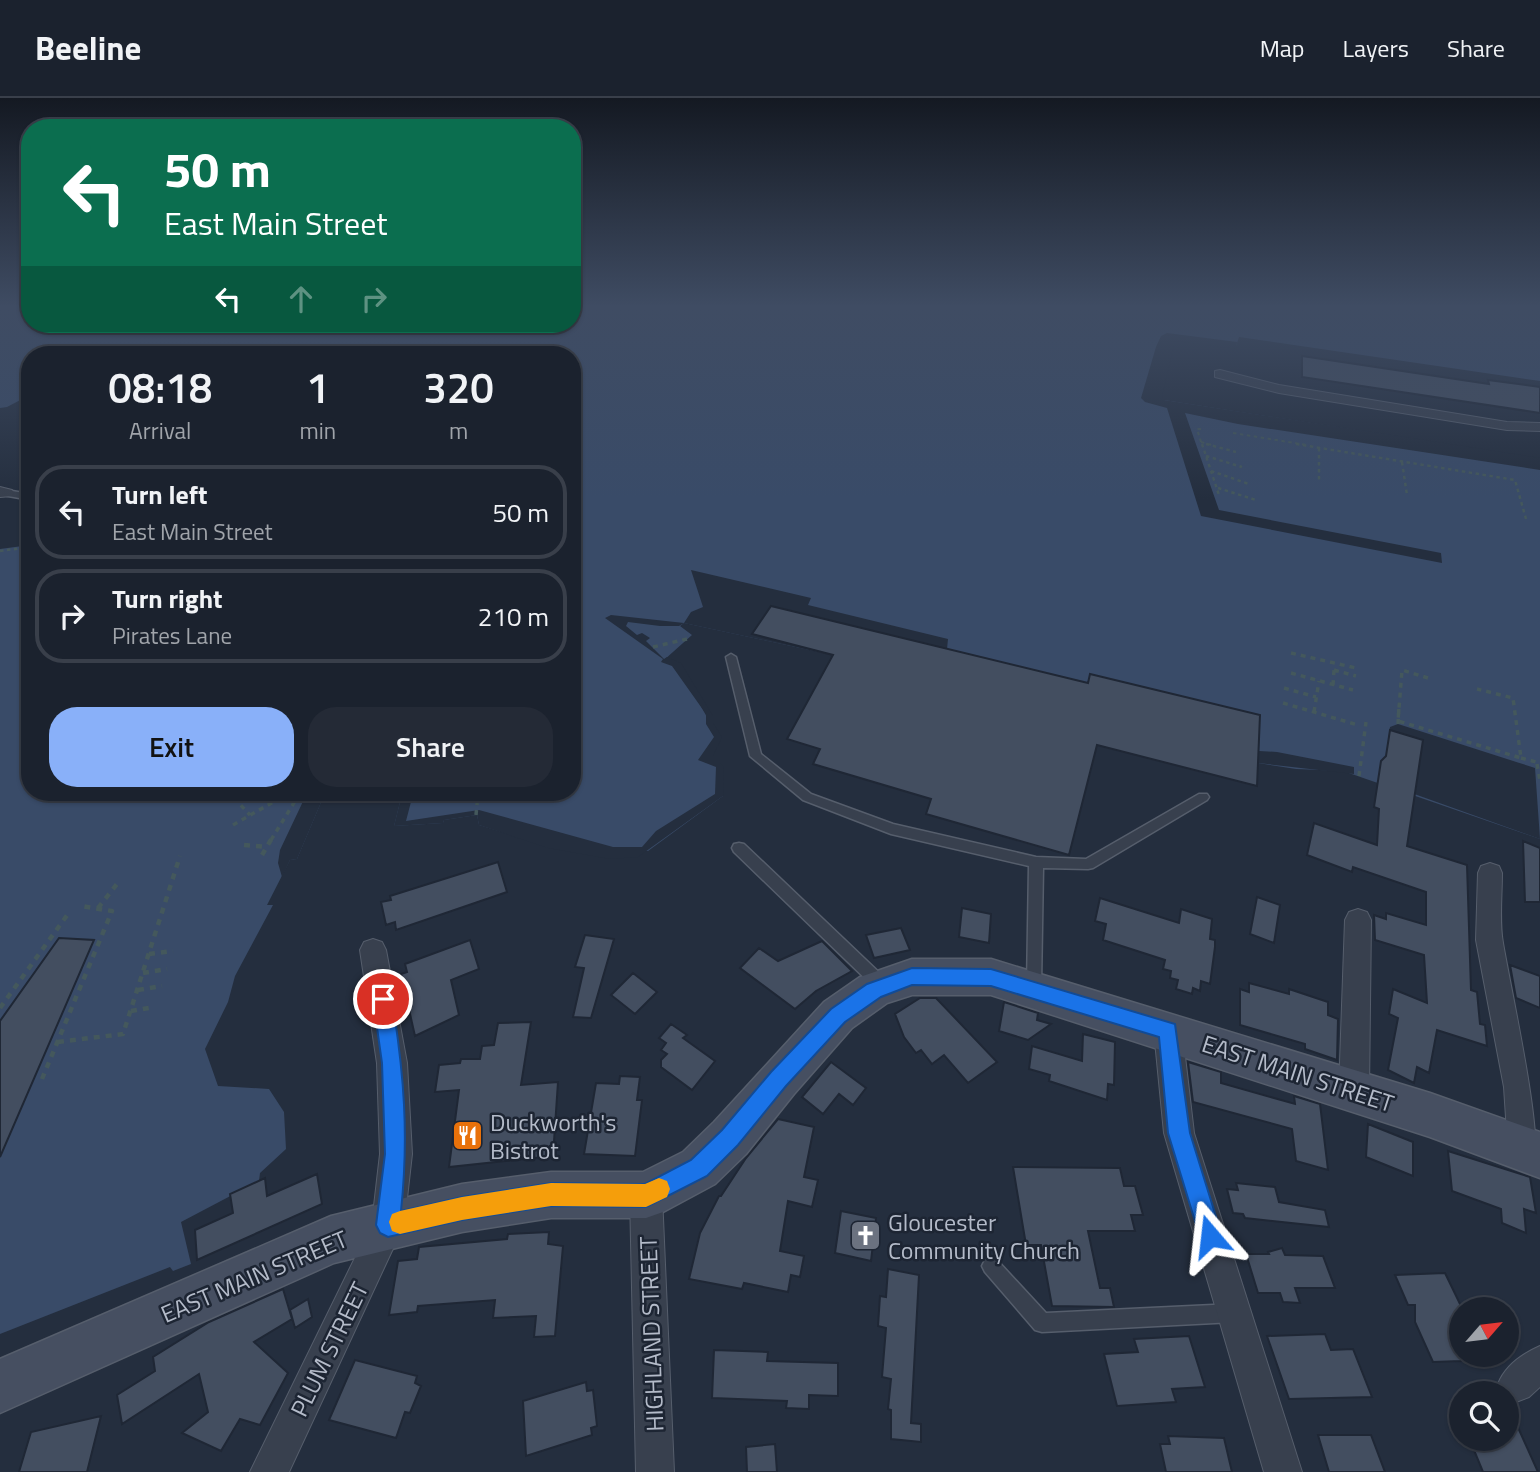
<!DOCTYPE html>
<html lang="en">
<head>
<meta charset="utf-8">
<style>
	:root { --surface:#1b222e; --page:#242a36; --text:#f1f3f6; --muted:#a0a4aa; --line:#393f4a; --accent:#89b0f9 }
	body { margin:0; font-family:"Titillium Web",sans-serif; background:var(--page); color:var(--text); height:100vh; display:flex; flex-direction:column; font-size:26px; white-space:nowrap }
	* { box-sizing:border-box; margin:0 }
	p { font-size:23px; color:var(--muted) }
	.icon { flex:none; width:38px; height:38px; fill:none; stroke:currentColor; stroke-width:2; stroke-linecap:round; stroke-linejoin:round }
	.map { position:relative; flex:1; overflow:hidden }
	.side { position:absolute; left:21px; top:248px; width:560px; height:455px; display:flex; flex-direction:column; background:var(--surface); border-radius:28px; box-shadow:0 2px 5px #0004,0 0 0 2px var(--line) }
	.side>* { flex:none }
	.guide { position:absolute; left:21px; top:21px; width:560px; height:214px; border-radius:28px; box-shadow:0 2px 5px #0004,0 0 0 2px var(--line); background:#0b6e4f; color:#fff; overflow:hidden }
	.needle { width:46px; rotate:62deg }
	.buttons { position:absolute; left:1449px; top:1199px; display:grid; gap:14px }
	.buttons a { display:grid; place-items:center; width:70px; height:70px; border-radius:50%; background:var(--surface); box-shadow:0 2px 5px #0004,0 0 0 2px var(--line); font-size:35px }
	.pin { position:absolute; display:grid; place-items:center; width:60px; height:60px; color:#fff; margin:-30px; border:4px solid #fff; border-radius:50%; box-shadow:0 2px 7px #0007 }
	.me { position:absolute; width:77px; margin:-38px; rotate:343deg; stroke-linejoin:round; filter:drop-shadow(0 0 5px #0008) }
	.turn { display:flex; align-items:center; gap:24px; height:147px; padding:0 28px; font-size:32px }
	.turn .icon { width:91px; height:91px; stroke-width:2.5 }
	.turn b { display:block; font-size:49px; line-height:60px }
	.lanes { display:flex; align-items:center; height:66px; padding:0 28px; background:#0003; justify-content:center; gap:35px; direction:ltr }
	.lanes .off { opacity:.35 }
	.eta { display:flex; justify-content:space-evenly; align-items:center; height:119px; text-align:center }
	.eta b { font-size:42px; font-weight:600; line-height:49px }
	.primary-button { display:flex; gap:14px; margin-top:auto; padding:14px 28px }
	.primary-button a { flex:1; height:80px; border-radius:28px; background:var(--accent); color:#111; font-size:28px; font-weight:600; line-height:80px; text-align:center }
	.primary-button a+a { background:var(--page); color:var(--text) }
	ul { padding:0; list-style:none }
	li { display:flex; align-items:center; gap:21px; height:94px; margin:0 14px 10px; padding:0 14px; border:4px solid var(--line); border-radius:28px }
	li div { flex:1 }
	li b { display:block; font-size:26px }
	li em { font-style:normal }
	header { display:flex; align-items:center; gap:42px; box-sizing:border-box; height:98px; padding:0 35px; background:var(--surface); border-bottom:2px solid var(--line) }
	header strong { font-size:33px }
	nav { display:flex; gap:38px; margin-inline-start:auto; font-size:24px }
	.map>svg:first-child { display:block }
	.water { fill:#394b68 }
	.pier { fill:#242e3e }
	.building { fill:#434e60; stroke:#1f2735; stroke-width:2 }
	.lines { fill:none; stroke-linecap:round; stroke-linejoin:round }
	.service-casing { stroke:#565e6c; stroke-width:3 }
	.minor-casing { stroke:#565e6c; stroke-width:2 }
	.secondary-casing { stroke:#565e6c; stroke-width:3 }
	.path-far3 { stroke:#44585c; stroke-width:2; stroke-dasharray:3.5 3.5; stroke-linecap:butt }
	.path-far2 { stroke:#44585c; stroke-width:2.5; stroke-dasharray:3.5 3.5; stroke-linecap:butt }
	.path-far1 { stroke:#44585c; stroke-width:3.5; stroke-dasharray:5 5; stroke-linecap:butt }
	.path { stroke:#44585c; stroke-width:4.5; stroke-dasharray:6 6; stroke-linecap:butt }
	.service { fill:#38404e; fill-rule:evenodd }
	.minor { fill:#38404e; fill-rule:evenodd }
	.secondary { fill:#464f61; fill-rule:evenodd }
	.path-bridge { stroke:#44585c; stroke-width:3.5; stroke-dasharray:5 5; stroke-linecap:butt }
	.route { fill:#1a73e8; stroke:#114b97; stroke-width:2 }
	.slow { fill:#f59e0b }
	.labels { text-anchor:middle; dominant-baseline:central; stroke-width:5; stroke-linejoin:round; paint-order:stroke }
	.near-street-label { font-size:24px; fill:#b4bbc9; stroke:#1d2533 }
	.near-poi-label { font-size:24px; fill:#b4bbc9; stroke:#1d2533; text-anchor:start }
</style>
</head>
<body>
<header>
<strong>Beeline</strong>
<nav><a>Map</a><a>Layers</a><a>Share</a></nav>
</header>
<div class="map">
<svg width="1540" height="1374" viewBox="0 0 1540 1374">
	<rect width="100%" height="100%" fill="#242e3e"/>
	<path class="water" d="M0,209H30V226H572V209H1540V283L1239,239L1236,248L1172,240L1158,301L1540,361V741L1343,673L1296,671L1258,665L833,557L684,525L680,528L692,537L664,562L678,567L718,639L709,659L720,667L723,698L648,753L525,741L479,727L477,717L444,722L443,725L394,728L401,700L371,695H572V257H30V297L7,309L0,310Z
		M30,447V695H325L297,761L290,762L267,807H273L235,878L228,904L205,951L218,988L269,991L284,1014L286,1051L260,1075L259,1083L181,1124L191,1166L173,1173L170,1169L0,1236V451Z"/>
	<path class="pier" d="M1167,235L1237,244L1236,251L1175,243L1162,298L1164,302L1540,360V372L1238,326L1185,315L1219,412L1441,455L1442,465L1201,418L1167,310L1145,304L1141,300L1156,249L1161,238Z
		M691,472L811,500L808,507L948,541L947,551L1088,585L1090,576L1260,617L1259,653L1277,654L1354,669V676L1258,665L833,557L684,525L679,528H660L628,524L626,528L637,537L642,535L650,540L646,543L664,561L667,559L681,565L713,618V625L722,639L713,658L724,669L723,698L638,759L610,761L548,750L479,727L477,717L444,722L443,725L394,728L401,700L371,695H408L412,700L406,723L479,712L613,749H642L656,733L715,696L716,669L698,662L714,639L706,626V616L672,568L661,564L663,561L605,520L611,517L684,525L691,514L703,509Z
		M1398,626L1535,670L1540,741L1378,683L1386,658L1390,629Z
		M307,695H325L297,761L290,762L282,779L278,765L280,752Z"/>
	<path class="building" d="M1302,258L1489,286L1488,282L1540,289V315L1302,279Z
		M771,508L1088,585L1090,576L1260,617L1257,688L1097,647L1069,757L926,716L931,701L813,666L820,651L787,641L833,557L752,536Z
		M1390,632L1423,642L1407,748L1467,767L1471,892L1477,894L1480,926L1485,927L1487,948L1437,932L1429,975L1417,969L1414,985L1388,972L1398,920L1389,916L1393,891L1427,905L1424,857L1375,842L1374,817L1386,821V815L1426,827V794L1353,769L1352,774L1307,757L1314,725L1377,747L1379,711L1374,709L1381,663L1386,658Z
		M1523,743L1540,750V804H1525Z
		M498,764L507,794L396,832L395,824L386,827L381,804L391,802L390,798Z
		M1257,799L1280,807L1274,845L1250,836Z
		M1100,800L1179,825L1181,811L1212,821L1210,841L1215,842V849L1210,886L1201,883L1200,893L1193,890L1192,896L1176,891L1178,882L1170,880L1171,873L1163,871L1165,862L1103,842L1106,826L1095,823Z
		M962,810L991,816L989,845L959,839Z
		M901,830L910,852L874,860L866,837Z
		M585,837L614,841L591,920L573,919L584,870L575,869Z
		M59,840L94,842L0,1059V923Z
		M470,842L479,871L451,882L459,917L415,938L401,876L407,874L405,866Z
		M822,843L852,873L816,893L795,911L740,870L759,850L778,863Z
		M1510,867L1540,878V910L1516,900Z
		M633,875L657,894L635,916L611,897Z
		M1249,885L1289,896V891L1328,904V917L1338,921L1337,962L1305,951V946L1240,927V891L1249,894Z
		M920,900H936L997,964L968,985L944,957L932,966L921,952L916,955L904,939L895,916Z
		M1004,904L1038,915L1037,922L1051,926L1028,942L999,933Z
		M531,924L521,987L558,984L553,1058L449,1069L459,992L435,994L439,967L460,965L461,961H480L482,948L494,947L498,925Z
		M671,926L687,937L683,940L715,963L692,992L661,969V962L667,956L661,952L666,945L659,940Z
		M1083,936L1115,944L1114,987L1108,986L1107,1002L1049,983L1050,977L1029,971L1032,948L1082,963Z
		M831,964L866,990L853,1007L839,996L823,1016L802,999Z
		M1188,964L1221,974V985L1295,1006L1294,998L1320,1006L1328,1072L1296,1063L1292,1031L1193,1004Z
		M620,978L640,979L637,1002H642L635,1058L584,1056L596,985L619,986Z
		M778,1021L814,1029L804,1079L818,1082L812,1109L788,1103L780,1153L804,1158L800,1179L791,1177L788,1194L744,1185L742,1191L689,1181L700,1135L719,1098H721L746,1060Z
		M1368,1026L1413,1044V1078L1366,1059Z
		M1448,1053L1530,1079L1536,1115L1524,1111L1526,1135L1502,1125L1501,1111L1452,1093Z
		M1013,1069L1120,1070L1124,1088H1135L1143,1117H1131L1135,1133H1088L1100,1190H1110L1114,1209L1052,1208L1041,1147H1026Z
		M317,1076L322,1106L197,1162L195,1132L233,1115L230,1096L265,1080L267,1098Z
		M1236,1085L1275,1089L1279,1104L1325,1112L1329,1129L1245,1120L1243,1116L1233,1115L1227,1091L1238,1092Z
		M841,1113L876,1120L871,1163L835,1155Z
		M549,1134L548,1146L563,1148L555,1238L534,1239L536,1218L493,1220L495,1202L418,1208L417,1214L389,1217L398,1163L417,1161L419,1149L507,1141L508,1136Z
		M1282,1150L1285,1157L1323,1158L1335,1190H1295L1300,1205L1283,1204L1280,1195H1258L1246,1156H1269L1268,1154Z
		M888,1171L919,1177L911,1325L921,1326V1344L891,1341V1312L888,1311L891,1281L882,1279L886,1230L878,1228L880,1198L886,1199Z
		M1445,1175L1461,1208V1263L1433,1264L1415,1224V1207H1408L1395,1177Z
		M283,1191L292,1221L254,1244L288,1275L260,1327L240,1321L221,1353L182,1335L208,1314L199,1276L122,1326L117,1297L155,1273L153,1259L209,1224Z
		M308,1201L312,1219L295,1230L290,1212Z
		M1325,1236L1331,1252L1353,1251L1372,1299L1289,1301L1267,1238Z
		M1189,1238L1205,1289L1172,1291L1176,1304L1117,1308L1104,1256L1138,1254L1134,1241Z
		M714,1252L768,1254L767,1263L838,1265V1298L809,1297V1311L786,1310L787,1303L712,1300Z
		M355,1262L417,1278L415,1285L421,1288L410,1315L405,1314L396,1340L329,1322Z
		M586,1284L587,1293L593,1292L597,1328L591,1330L592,1337L526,1358L523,1303Z
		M1507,1305L1538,1374H1483L1469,1340H1507Z
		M101,1318L87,1374H19L31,1334Z
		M1318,1337H1371L1385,1374H1329Z
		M1168,1338L1224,1340L1232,1374H1166L1160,1346H1170Z
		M775,1346L777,1374H747L746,1349Z"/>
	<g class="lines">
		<defs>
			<path id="service" d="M6,392L30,396V402L3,397V393Z
				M731,556L736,559L761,656L811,696L893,726L1036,759L1086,761L1199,696H1207L1209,699L1207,702L1093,770L1088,771L1043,770L1041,888L1039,893L1034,895L1029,893L1027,888L1029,768L891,736L803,702L750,658L726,559Z
				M739,745L744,746L886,881L888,886L886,891L881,893L876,891L734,754L732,750L734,746Z
				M991,1159L997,1162L1046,1215L1234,1206L1241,1208L1243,1215L1241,1222L1234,1224L1042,1234L1035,1232L985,1174L982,1168L985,1162Z"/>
			<path id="minor" d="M1220,272L1279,287L1507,324L1540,325V333L1507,332L1279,295L1215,279V273Z
				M0,389L12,392L14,395L12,398L0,399Z
				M1490,765L1499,768L1502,775C1502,798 1499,823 1503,845C1511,892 1540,1022 1535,1061L1524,1066L1513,1061L1508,1050L1504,989L1476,842L1478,775L1481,768Z
				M1358,811L1367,814L1371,822L1369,993L1365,1003L1354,1007L1343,1003L1339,993L1345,822L1349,814Z
				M373,841L382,844L386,852L407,965L412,1056L404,1127L289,1374H250L372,1125L380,1056L377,965L360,852L364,844Z
				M1168,920L1178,924L1182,933L1194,1035L1302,1374H1264L1164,1035L1154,933L1158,924Z
				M646,1081L657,1086L662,1097L674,1374H636L630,1097L635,1086Z
				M1540,1248V1289L1529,1299L1516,1304L1507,1300V1295H1502L1498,1286C1505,1268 1522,1256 1540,1248Z"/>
			<path id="secondary" d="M912,861H991L1430,995L1540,1034V1080L1430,1039L991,897H912L887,905L852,930L794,996L746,1056L715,1086L663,1114L646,1120H551L462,1134L334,1165L0,1315V1261L331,1118L462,1086L551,1074H643L683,1054L714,1024L824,904L860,879Z"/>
		</defs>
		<use href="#service" class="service-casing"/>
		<use href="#minor" class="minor-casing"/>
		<use href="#secondary" class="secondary-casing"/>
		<path class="path-far3" d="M1201,331H1197L1202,347
			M1233,335L1307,347
			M1201,344L1212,347"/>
		<path class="path-far2" d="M1202,346L1219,397
			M1206,346L1236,354
			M1296,346L1515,382L1526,421
			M1319,350V385
			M1206,358L1242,369
			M1402,364L1407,397
			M1211,373L1249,386
			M1218,390L1256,402
			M0,453L30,449"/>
		<path class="path-far1" d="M653,549L687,541
			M1291,555L1356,570
			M1334,572L1356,578
			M1291,575L1353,592
			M1428,580L1402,572L1398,623L1521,660L1513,600L1477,591
			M1333,587L1334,572
			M1284,590L1316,599
			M1283,605L1358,627
			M1314,614L1319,583
			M1521,660L1540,665
			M1537,666L1540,683
			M1359,678L1366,624
			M234,700L250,717
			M476,717L478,696
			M233,727L289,695
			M271,742L300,695"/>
		<path class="path" d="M244,747L267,749
			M262,757L272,740
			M98,810L117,786
			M149,856L173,853
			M143,875L167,871
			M138,892L162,888
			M0,910L68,816
			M131,913L154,909
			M58,944L123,936L180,758
			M42,981L112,813L81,808"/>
		<use href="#service" class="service"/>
		<use href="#minor" class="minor"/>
		<use href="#secondary" class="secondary"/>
		<path class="path-bridge" d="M1398,626L1399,608"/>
	</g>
	<linearGradient id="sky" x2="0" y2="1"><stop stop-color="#141922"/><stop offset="0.52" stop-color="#3f4c63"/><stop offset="1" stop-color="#3f4c63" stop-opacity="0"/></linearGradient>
	<rect width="1540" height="401" fill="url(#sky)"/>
	<path class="route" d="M912,870L991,871L1175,926L1190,1035L1222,1138L1219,1146L1210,1150L1202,1146L1168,1035L1159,939L991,888L912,887L881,899L845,924L786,988L738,1047L707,1078L654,1105L646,1109L551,1108L462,1122L388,1139L380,1135L376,1127L385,1056L382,965L373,901L376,895L383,893L390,895L392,901C404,976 409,1037 401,1113L462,1099L551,1085L645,1086L691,1062L722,1032L771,974L831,911L867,886Z"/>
	<path class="slow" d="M659,1080L667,1083L670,1091L667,1099L646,1109L551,1108L462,1122L400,1136L392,1133L389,1124L392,1116L400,1113L462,1099L551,1085L645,1086Z"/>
	<defs>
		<symbol id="restaurant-square" viewBox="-11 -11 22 22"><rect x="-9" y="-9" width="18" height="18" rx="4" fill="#e8710a" stroke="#1d2533"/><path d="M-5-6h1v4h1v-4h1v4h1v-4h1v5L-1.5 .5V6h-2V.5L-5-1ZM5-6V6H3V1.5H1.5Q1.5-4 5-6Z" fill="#fff"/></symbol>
		<symbol id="church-square" viewBox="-11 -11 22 22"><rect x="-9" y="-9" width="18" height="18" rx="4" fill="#6b7280" stroke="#1d2533"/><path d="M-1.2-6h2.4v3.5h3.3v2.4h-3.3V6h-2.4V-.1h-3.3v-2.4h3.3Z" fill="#fff"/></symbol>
	</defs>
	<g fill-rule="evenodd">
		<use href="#restaurant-square" x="450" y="1020" width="35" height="35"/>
		<use href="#church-square" x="848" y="1120" width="35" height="35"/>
	</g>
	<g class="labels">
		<g class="near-street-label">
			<text transform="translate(1298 975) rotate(18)">EAST MAIN STREET</text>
			<text transform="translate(254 1178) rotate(-23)">EAST MAIN STREET</text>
			<text transform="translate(651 1236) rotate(-92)">HIGHLAND STREET</text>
			<text transform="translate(329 1251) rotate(-64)">PLUM STREET</text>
		</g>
		<g class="near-poi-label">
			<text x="490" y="1024">Duckworth's<tspan x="490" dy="28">Bistrot</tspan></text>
			<text x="888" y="1124">Gloucester<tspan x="888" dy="28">Community Church</tspan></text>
		</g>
	</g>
</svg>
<div class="buttons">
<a><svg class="needle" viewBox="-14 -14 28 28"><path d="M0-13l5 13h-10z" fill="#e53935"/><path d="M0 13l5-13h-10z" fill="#a0a4aa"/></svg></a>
<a><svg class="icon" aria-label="search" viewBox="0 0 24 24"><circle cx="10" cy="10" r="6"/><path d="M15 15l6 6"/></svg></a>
</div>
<div class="pin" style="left:383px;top:901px;background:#d93025"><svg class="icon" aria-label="arrive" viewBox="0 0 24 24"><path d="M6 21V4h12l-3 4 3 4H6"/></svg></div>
<svg class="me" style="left:1210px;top:1138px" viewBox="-20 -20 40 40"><path d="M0-17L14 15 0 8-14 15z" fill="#1a73e8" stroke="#fff" stroke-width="4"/></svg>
<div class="guide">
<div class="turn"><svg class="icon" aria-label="left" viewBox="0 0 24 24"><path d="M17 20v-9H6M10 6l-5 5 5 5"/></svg><div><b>50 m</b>East Main Street</div></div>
<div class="lanes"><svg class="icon" aria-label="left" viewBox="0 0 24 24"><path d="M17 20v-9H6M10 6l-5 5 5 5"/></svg><svg class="icon off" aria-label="ahead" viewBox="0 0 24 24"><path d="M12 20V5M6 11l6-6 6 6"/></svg><svg class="icon off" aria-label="right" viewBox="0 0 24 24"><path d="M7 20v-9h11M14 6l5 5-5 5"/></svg></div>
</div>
<section class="side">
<div class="eta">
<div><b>08:18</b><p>Arrival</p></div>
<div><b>1</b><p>min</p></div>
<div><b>320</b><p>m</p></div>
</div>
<ul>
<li><svg class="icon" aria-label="left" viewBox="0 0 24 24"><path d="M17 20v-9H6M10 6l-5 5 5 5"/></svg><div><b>Turn left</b><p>East Main Street</p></div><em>50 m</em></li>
<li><svg class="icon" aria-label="right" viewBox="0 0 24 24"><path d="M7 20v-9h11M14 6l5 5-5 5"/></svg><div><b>Turn right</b><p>Pirates Lane</p></div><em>210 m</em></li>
</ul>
<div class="primary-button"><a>Exit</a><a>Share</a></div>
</section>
</div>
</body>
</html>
